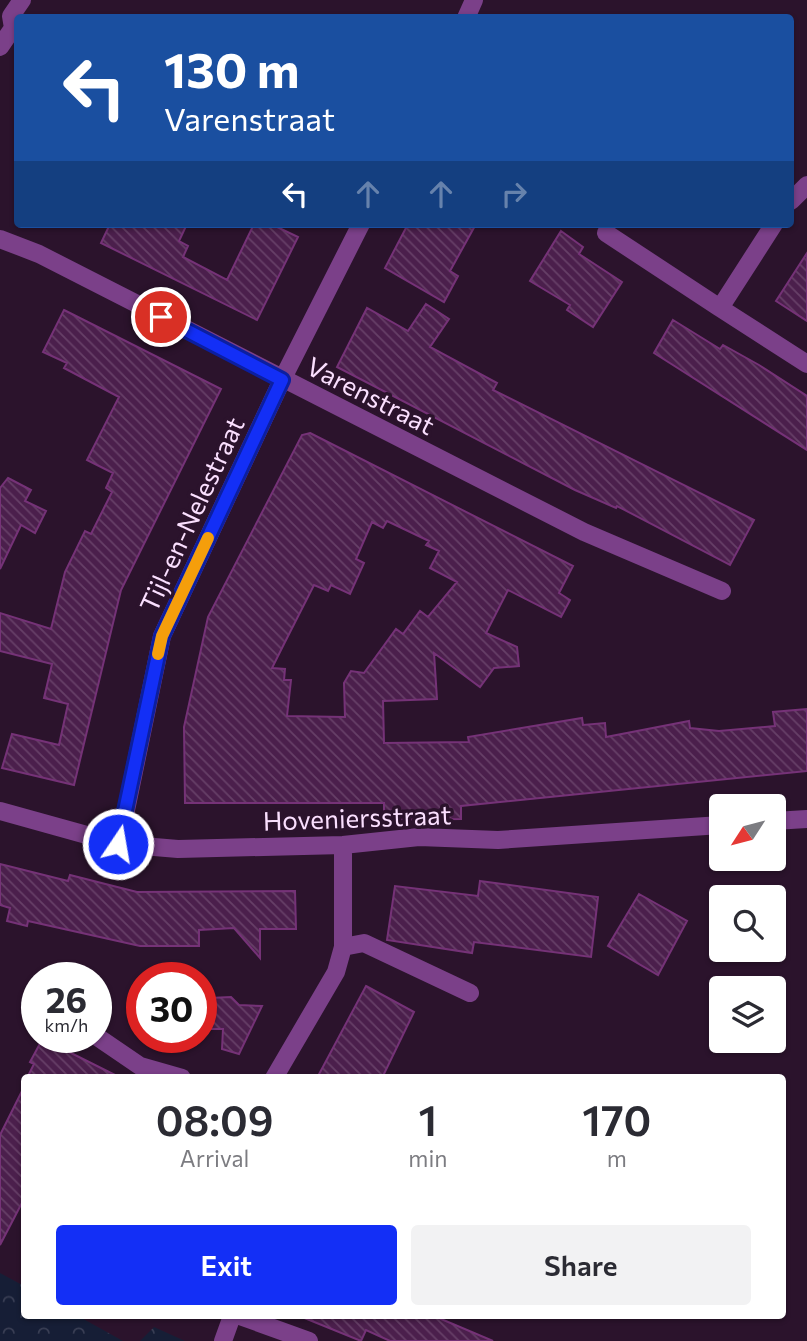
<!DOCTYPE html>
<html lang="en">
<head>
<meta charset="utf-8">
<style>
	:root { --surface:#fff; --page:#f2f2f3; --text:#2b2b33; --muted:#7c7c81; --accent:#132ff6 }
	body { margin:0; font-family:Commissioner,sans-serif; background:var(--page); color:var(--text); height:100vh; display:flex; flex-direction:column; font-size:26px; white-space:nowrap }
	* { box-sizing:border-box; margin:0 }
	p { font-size:23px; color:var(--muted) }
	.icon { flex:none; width:38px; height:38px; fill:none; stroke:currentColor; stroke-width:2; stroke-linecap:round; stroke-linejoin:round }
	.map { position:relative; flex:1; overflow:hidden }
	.drawer { position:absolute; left:21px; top:1074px; width:765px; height:245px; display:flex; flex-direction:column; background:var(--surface); border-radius:7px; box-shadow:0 2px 5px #0004 }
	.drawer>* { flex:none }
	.top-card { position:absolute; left:14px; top:14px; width:780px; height:214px; border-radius:7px; box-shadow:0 2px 5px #0004; background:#1a4fa0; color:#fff; overflow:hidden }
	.needle { width:46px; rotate:234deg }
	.tools { position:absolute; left:709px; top:794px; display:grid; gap:14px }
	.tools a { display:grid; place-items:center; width:77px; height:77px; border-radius:7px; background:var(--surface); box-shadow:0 2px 5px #0004; font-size:35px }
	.speed { position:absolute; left:21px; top:962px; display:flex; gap:14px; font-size:35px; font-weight:700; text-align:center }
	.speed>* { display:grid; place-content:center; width:91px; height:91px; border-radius:50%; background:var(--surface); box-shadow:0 2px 5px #0004; line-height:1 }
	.speed small { font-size:18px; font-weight:400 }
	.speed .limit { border:10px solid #d22; background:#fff; color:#111 }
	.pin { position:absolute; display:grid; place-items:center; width:60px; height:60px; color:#fff; margin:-30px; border:4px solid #fff; border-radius:50%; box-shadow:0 2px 7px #0007 }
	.me { position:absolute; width:77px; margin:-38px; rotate:12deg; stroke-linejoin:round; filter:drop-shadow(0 0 5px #0008) }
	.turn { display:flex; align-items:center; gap:24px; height:147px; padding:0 35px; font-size:32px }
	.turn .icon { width:91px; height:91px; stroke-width:2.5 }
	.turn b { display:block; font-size:49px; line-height:60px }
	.lanes { display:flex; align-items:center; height:66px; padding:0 35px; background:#0003; justify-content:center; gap:35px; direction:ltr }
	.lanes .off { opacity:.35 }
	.eta { display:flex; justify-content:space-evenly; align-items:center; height:119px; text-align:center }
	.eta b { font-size:42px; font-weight:600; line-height:49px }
	.action { display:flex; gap:14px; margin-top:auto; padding:14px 35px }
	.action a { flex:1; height:80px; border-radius:7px; background:var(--accent); color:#fff; font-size:28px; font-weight:600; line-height:80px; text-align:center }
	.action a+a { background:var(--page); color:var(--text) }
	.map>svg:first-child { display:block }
	.park { fill:url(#park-crowns) }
	.building { fill:url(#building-back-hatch); stroke:#753277; stroke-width:2; fill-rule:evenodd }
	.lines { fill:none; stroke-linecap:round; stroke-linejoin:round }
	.minor { stroke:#7b4089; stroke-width:18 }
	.route-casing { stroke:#0c1fa0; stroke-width:18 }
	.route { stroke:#132ff6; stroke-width:12 }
	.slow { stroke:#f59e0b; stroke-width:12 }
	.labels { text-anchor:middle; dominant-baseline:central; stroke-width:7; stroke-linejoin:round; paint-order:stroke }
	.street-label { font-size:26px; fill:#fadffe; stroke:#2b132c }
</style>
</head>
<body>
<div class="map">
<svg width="807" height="1341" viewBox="0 0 807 1341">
	<defs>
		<pattern id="park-crowns" width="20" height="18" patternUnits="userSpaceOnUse" patternTransform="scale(1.75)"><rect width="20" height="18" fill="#161e36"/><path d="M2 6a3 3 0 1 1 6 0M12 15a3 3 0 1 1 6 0" fill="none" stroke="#393e54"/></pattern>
		<pattern id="building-back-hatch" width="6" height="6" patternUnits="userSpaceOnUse" patternTransform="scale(1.75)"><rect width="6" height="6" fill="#4b1f4c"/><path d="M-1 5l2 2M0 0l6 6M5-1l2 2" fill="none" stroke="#663f67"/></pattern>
	</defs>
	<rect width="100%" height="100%" fill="#2b132c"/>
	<path class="park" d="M0,1273L24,1286V1316H78L123,1341H0Z
		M154,1327L185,1341H140Z"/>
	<path class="building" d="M110,224H187L179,241L188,246L183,257L227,280L254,224H271L298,237L257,320L101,243Z
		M408,224H476L450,271L458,276L444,302L385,268Z
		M561,231L583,247L579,254L622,282L593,327L567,310L570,305L530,281Z
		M807,253V321L776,301Z
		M426,304L449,319L430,347L497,383L493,390L754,520L730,565L617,506L616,508L575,490L337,367L367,308L408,331Z
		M64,310L221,389L121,590L74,785L2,768L12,734L59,745L68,704L44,698L52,664L0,651V613L51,629L65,572L85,531L91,534L112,492L106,488L113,473L87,460L119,397L64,368L67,363L43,352Z
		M673,320L720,349L723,345L759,365L807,396V450L654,353Z
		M310,433L573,566L559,593L570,600L561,617L508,590L486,633L517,647L519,666L494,668L480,687L434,653L437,699L383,701L384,743L469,742L468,737L582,718L583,725L605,723L606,737L689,721L690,728L719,731L775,726L773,712L807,709V771L461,806V819L384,820V803H185L184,727L208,617L302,435ZM387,521L429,541L426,545L439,551L430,568L457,582L428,617L420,611L403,634L396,629L364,673L351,671L344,683L345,717L287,716L291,680H284L285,669L272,668L284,644L314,585L328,591L331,585L350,594L364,563L356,559L372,522L383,528Z
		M8,478L31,490L25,501L46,511L35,533L21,525L0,569V488Z
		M0,864L68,881L70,875L137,892L295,891L296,929H260V958L234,928L199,930V946H140L28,921L27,926L7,921L10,908L0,905Z
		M480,881L598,897L591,957L474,942L472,953L387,940L395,886L478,896Z
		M639,894L687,921L658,975L608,946Z
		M366,986L414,1012L382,1078H317Z
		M231,997L239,1005L262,1006L239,1054L222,1049L223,1029H210V998Z
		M43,1038H74L67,1051L121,1078H27L34,1064L30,1062Z
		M24,1087V1199L0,1245V1135Z
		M434,1316L493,1341H390L366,1330L361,1341L302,1317Z"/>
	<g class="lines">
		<path class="minor" d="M466,18L474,0
			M0,47L13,28L11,16L22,0
			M791,201L807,185
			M606,233L720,308L774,224
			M0,239L39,254L584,532L722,591
			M720,308L807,364
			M0,811L119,844L178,849L343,845L419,837L498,840L721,825
			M774,821L807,819
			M119,844L162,636L282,380L361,224
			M343,947V845
			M96,1036L140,1066L182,1078
			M274,1078L336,972L343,947L364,943L470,993
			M240,1316L309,1341
			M223,1341L232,1316"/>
	</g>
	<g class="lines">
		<defs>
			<path id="route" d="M118,844L162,636L282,380L161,317"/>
		</defs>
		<use href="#route" class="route-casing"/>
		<use href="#route" class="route"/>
		<path class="slow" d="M158,654L162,636L208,538"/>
	</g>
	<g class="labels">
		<g class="street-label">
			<text transform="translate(371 395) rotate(27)">Varenstraat</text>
			<text transform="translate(191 514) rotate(-65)">Tijl-en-Nelestraat</text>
			<text transform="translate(357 817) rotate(-2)">Hoveniersstraat</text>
		</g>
	</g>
</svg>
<div class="tools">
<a><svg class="needle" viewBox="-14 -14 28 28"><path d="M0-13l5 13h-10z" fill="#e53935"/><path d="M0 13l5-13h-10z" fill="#7c7c81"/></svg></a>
<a><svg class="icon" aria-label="search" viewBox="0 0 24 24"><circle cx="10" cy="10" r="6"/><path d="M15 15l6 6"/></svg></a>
<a><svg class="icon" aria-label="layers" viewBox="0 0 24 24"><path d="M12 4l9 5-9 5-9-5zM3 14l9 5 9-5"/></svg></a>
</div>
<div class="speed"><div>26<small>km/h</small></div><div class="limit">30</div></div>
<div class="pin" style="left:161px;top:317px;background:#d93025"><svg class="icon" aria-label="arrive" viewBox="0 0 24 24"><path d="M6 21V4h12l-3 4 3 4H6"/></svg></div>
<svg class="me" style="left:118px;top:844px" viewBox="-20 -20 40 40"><circle r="17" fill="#132ff6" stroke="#fff" stroke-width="3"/><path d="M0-11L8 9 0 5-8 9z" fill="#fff"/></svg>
<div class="top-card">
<div class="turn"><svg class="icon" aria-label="left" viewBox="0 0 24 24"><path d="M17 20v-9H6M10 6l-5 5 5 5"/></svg><div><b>130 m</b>Varenstraat</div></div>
<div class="lanes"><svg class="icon" aria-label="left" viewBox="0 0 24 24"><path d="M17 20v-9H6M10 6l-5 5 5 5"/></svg><svg class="icon off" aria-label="ahead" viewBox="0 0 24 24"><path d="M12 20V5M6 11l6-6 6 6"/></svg><svg class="icon off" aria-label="ahead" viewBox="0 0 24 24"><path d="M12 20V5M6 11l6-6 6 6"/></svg><svg class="icon off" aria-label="right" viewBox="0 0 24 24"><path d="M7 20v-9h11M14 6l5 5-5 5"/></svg></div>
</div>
<section class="drawer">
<div class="eta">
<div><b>08:09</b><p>Arrival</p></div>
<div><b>1</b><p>min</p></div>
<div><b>170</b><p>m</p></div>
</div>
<div class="action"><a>Exit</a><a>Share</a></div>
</section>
</div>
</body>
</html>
